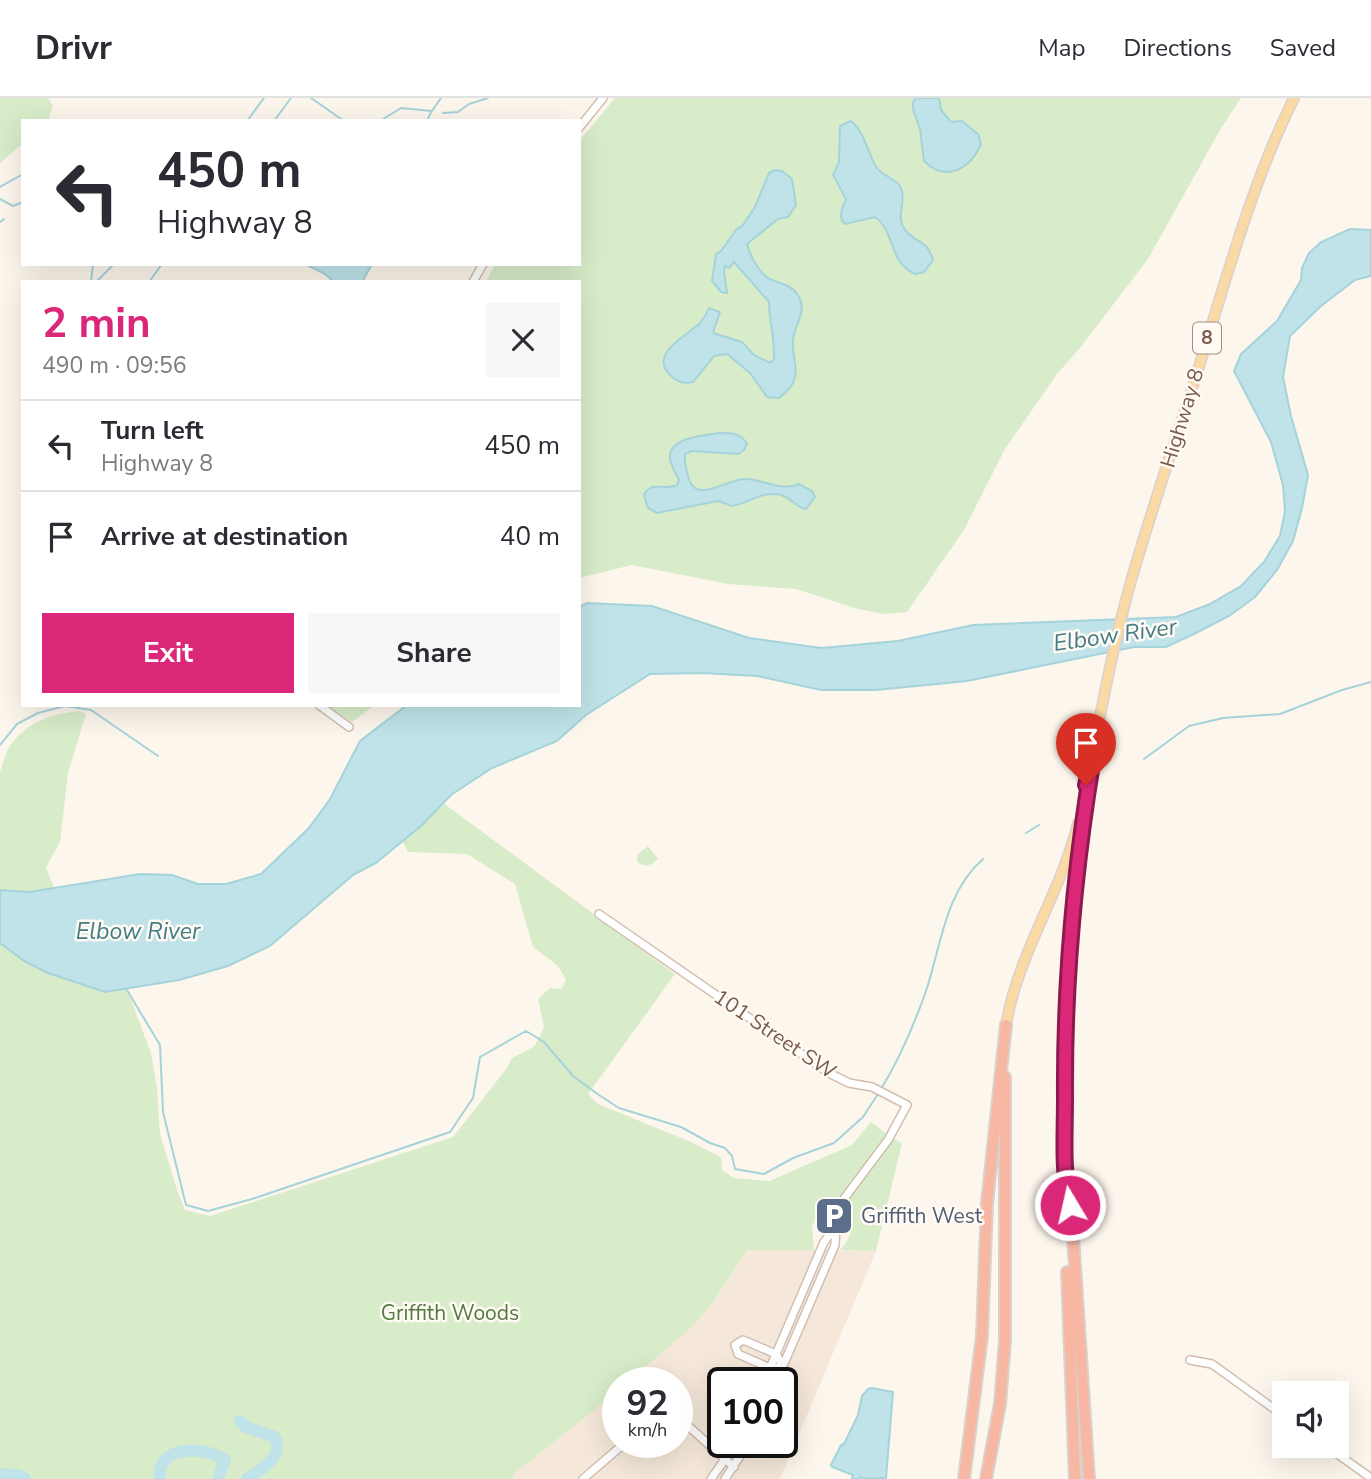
<!DOCTYPE html>
<html lang="en">
<head>
<meta charset="utf-8">
<style>
	:root { --surface:#fff; --page:#f7f7f7; --text:#2b2b33; --muted:#7c7c81; --line:#e1e1e2; --accent:#db2777 }
	body { margin:0; font-family:"Nunito Sans",sans-serif; background:var(--page); color:var(--text); height:100vh; display:flex; flex-direction:column; font-size:26px; white-space:nowrap }
	* { box-sizing:border-box; margin:0 }
	p { font-size:23px; color:var(--muted) }
	.icon { flex:none; width:38px; height:38px; fill:none; stroke:currentColor; stroke-width:2; stroke-linecap:round; stroke-linejoin:round }
	.map { position:relative; flex:1; overflow:hidden }
	.side { position:absolute; left:21px; top:182px; width:560px; height:427px; display:flex; flex-direction:column; background:var(--surface); border-radius:0px; box-shadow:0 7px 28px #0002 }
	.side>* { flex:none }
	.banner { position:absolute; left:21px; top:21px; width:560px; height:147px; border-radius:0px; box-shadow:0 7px 28px #0002; background:#fff; color:var(--text); overflow:hidden }
	.fabs { position:absolute; left:1272px; top:1283px; display:grid; gap:14px }
	.fabs a { display:grid; place-items:center; width:77px; height:77px; border-radius:0px; background:var(--surface); box-shadow:0 7px 28px #0002; font-size:35px }
	.speed { position:absolute; left:602px; top:1269px; display:flex; gap:14px; font-size:35px; font-weight:700; text-align:center }
	.speed>* { display:grid; place-content:center; width:91px; height:91px; border-radius:50%; background:var(--surface); box-shadow:0 7px 28px #0002; line-height:1 }
	.speed small { font-size:18px; font-weight:400 }
	.speed .limit { border:4px solid #111; border-radius:10px; background:#fff; color:#111 }
	.pin { position:absolute; display:grid; place-items:center; width:60px; height:60px; color:#fff; margin:-72px -30px; border-radius:50% 50% 50% 0; rotate:-45deg; box-shadow:0 0 7px #0007 }
	.pin .icon { rotate:45deg }
	.me { position:absolute; width:77px; margin:-38px; rotate:351deg; stroke-linejoin:round; filter:drop-shadow(0 0 5px #0008) }
	.turn { display:flex; align-items:center; gap:24px; height:147px; padding:0 21px; font-size:32px }
	.turn .icon { width:91px; height:91px; stroke-width:2.5 }
	.turn b { display:block; font-size:49px; line-height:60px }
	.round { display:grid; place-items:center; flex:none; width:74px; height:74px; border-radius:0px; background:var(--page) }
	.head { display:flex; align-items:center; justify-content:space-between; height:119px; padding:0 21px }
	h1 { font-size:42px; font-weight:700; line-height:52px; color:var(--accent) }
	.button { display:flex; gap:14px; margin-top:auto; padding:14px 21px }
	.button a { flex:1; height:80px; border-radius:0px; background:var(--accent); color:#fff; font-size:28px; font-weight:700; line-height:80px; text-align:center }
	.button a+a { background:var(--page); color:var(--text) }
	ul { padding:0; list-style:none }
	li { display:flex; align-items:center; gap:21px; height:91px; padding:0 21px; border-top:2px solid var(--line) }
	li div { flex:1 }
	li b { display:block; font-size:26px }
	li em { font-style:normal }
	header { display:flex; align-items:center; gap:42px; box-sizing:border-box; height:98px; padding:0 35px; background:var(--surface); border-bottom:2px solid var(--line) }
	header strong { font-size:33px }
	nav { display:flex; gap:38px; margin-inline-start:auto; font-size:24px }
	.map>svg:first-child { display:block }
	.residential { fill:#f5e8da; fill-rule:evenodd }
	.green { fill:#d8ecc9 }
	.water { fill:#bfe3e8; stroke:#a5d3da; stroke-width:2 }
	.lines { fill:none; stroke-linecap:round; stroke-linejoin:round }
	.stream { stroke:#a5d3da; stroke-width:2 }
	.river { stroke:#bfe3e8; stroke-width:12 }
	.minor-casing { stroke:#d1beb0; stroke-width:10 }
	.major-casing { stroke:#dad1cd; stroke-width:12 }
	.highway-casing { stroke:#dad1cd; stroke-width:14 }
	.minor { stroke:#fff; stroke-width:7 }
	.major { stroke:#fbd9a5; stroke-width:9 }
	.highway { stroke:#f7b7a3; stroke-width:10 }
	.route-casing { stroke:#8e194d; stroke-width:18 }
	.route { stroke:#db2777; stroke-width:12 }
	.labels { text-anchor:middle; dominant-baseline:central; stroke-width:5; stroke-linejoin:round; paint-order:stroke }
	.shield { fill:#fffaf3; stroke:#a28b7f; stroke-width:2 }
	.shield-label { font-size:19px; font-weight:bold; fill:#7a5c4d }
	.street-label { font-size:21px; fill:#7a5c4d; stroke:#fffaf3 }
	.service-label { font-size:21px; fill:#4e5e75; stroke:#fffaf3; text-anchor:start }
	.park-label { font-size:21px; fill:#537a41; stroke:#fffaf3 }
	.water-label { font-size:23px; font-style:italic; fill:#437c86; stroke:#fffaf3 }
</style>
</head>
<body>
<header>
<strong>Drivr</strong>
<nav><a>Map</a><a>Directions</a><a>Saved</a></nav>
</header>
<div class="map">
<svg width="1371" height="1381" viewBox="0 0 1371 1381">
	<rect width="100%" height="100%" fill="#fdf6ec"/>
	<path class="residential" d="M747,1151L876,1153L780,1381H513L514,1376L618,1293V1344H677V1284H628L686,1234L710,1209ZM723,1284H782V1344H723Z"/>
	<path class="green" d="M0,0H48L53,8L48,23H23V45L0,65Z
		M615,0H1241L1220,32L1148,161L1080,250L1057,276L1005,351L964,432L907,514L884,516L858,511L796,491L728,486L632,467L579,480V184H486L495,166H579V43Z
		M326,607H375L352,624Z
		M79,613L86,616L68,675L60,744L46,769L59,802L113,854L151,955L157,990L160,1036L178,1095L185,1112L210,1118L453,1039L507,970L512,960L535,948L544,929L538,901L550,890L562,891L566,881L557,867L533,849L515,786L467,756L408,754L398,735L423,690L675,876L588,996L598,1006L691,1044L721,1059L722,1072L734,1080L769,1083L852,1047L871,1024L888,1037L832,1113L817,1119L812,1128L814,1152H747L710,1209L686,1234L628,1284H618V1293L514,1376L513,1381H0V674C3,666 5,655 10,648C26,624 52,616 79,613Z
		M648,748L658,761C650,768 646,770 637,764L638,756Z
		M894,1041L902,1045L876,1153L840,1152C857,1132 851,1131 841,1111Z"/>
	<path class="water" d="M916,0H939L941,12L951,24L962,23L978,36L981,46C970,71 946,85 924,63L920,31L913,11V4Z
		M851,23C865,34 867,55 877,70C883,78 897,81 901,90C907,104 895,118 905,132C917,146 927,141 933,162L924,174L916,176C889,167 895,132 875,119L845,126C837,119 843,110 846,101L833,77L839,64L840,28Z
		M775,72L782,73L792,81L796,107L788,119L778,121L747,146C750,157 759,176 770,181C780,186 791,186 798,197C808,214 795,225 793,242C791,257 800,271 793,285C790,291 784,296 779,300L767,299L750,275L727,256L714,258L693,284C685,286 678,284 672,279C646,256 687,238 700,225C704,220 707,215 709,210L720,214L713,234L716,236L742,244L754,257L770,265L774,261C775,241 769,223 769,204L734,164L729,170L725,168L724,174L727,195L721,194L712,183L716,156L721,153L736,132L743,127L755,109L769,75Z
		M1350,131L1371,132V178L1355,182L1321,208L1290,238L1283,279L1291,318L1308,377L1302,410L1293,443L1277,472L1255,499L1229,518L1196,535L1166,549H1134L967,583L876,592H821L757,578L702,575L650,576L586,617L557,643L492,670L451,697L421,728L376,765L353,777L270,848L228,868L179,882L105,894L48,875L24,863L0,845V792L30,794L140,776L172,777L198,786H226L261,776L309,730L330,701L360,643L407,607H579V509L587,505L652,508L749,540L821,550L898,543L973,527L1176,519L1210,506L1241,488L1264,464L1280,438L1285,413L1283,387L1271,344L1234,273L1241,256L1277,223L1301,182L1302,170L1309,155L1321,144Z
		M305,166H369L371,168L362,184H334L325,176Z
		M720,335C732,335 741,335 747,346L744,352L738,356L692,353L685,356C684,364 686,370 688,378C695,408 726,381 745,381C763,381 781,394 799,386L812,393L815,399L806,411C795,409 792,400 781,397C762,392 750,405 732,408L718,403L657,415L648,410L644,397C651,382 664,393 677,387L679,382C676,375 671,368 670,361C667,339 706,337 720,335Z
		M872,1290L893,1294L886,1380L868,1381L860,1379L859,1381H852L853,1377L832,1369L831,1367L841,1347L844,1346L858,1317L862,1298L868,1291Z"/>
	<g class="lines">
		<path class="stream" d="M311,0L344,23
			M443,15L458,14L469,6L488,0
			M247,23L264,0
			M274,23L291,0
			M380,23L401,10L432,13L441,0
			M427,23L431,14
			M0,89L23,76
			M0,101L13,108L23,104
			M0,124L4,121
			M91,184L93,166
			M96,184L114,166
			M149,184L162,166
			M0,647L17,626L38,615L65,608L91,612L158,658
			M1144,661L1189,628L1223,620L1280,616L1342,592L1371,584
			M1026,735L1039,727
			M127,892L160,947L163,1014L186,1107L208,1113L252,1101L450,1034L473,1000L480,959L526,933L544,944L573,978L599,997L619,1010L681,1029L710,1045L725,1050L732,1058L735,1071L764,1076L793,1060L834,1045L863,1019L878,996
			M881,991C900,960 914,927 926,893C941,848 945,794 983,761"/>
		<path class="river" d="M240,1323L246,1329L275,1339C284,1360 262,1370 247,1381
			M0,1376L18,1377L25,1381
			M160,1381C156,1346 205,1348 225,1362L218,1381"/>
		<defs>
			<path id="minor" d="M579,30L603,0
				M473,184L483,166
				M319,607L349,629
				M599,816L829,975L849,985L872,989L907,1007L888,1042L837,1110L835,1147L776,1284
				M743,1242L776,1256L783,1269L770,1270L738,1256L735,1247Z
				M1190,1262L1212,1266L1284,1318
				M764,1284L824,1144L834,1131
				M677,1318L734,1369
				M1326,1348L1371,1380
				M583,1381L626,1344
				M711,1381L737,1344
				M725,1381L749,1344"/>
			<path id="major" d="M1006,927C1018,855 1061,795 1078,725
				M1065,1084C1066,956 1066,829 1085,703C1097,630 1111,555 1131,483C1151,413 1175,344 1197,275C1226,182 1251,87 1294,0"/>
			<path id="highway" d="M1065,1084L1071,1107L1089,1381
				M1067,1174L1075,1381
				M964,1381L982,1238L987,1105L1006,927
				M986,1381L1000,1306L1005,1243V979"/>
		</defs>
		<use href="#minor" class="minor-casing"/>
		<use href="#major" class="major-casing"/>
		<use href="#highway" class="highway-casing"/>
		<use href="#minor" class="minor"/>
		<use href="#major" class="major"/>
		<use href="#highway" class="highway"/>
	</g>
	<g class="lines">
		<defs>
			<path id="route" d="M1070,1107C1062,1072 1065,1036 1065,1001C1064,883 1075,764 1095,648L1086,687"/>
		</defs>
		<use href="#route" class="route-casing"/>
		<use href="#route" class="route"/>
	</g>
	<defs>
		<symbol id="parking-square" viewBox="-11 -11 22 22"><rect x="-9" y="-9" width="18" height="18" rx="4" fill="#5c6f8a" stroke="#fffaf3"/><path d="M-3.5-5.5H1a3.5 3.5 0 0 1 0 7H-1V5.5H-3.5ZM-1-3.4V-.6H.8a1.4 1.4 0 0 0 0-2.8Z" fill="#fff"/></symbol>
	</defs>
	<g fill-rule="evenodd">
		<use href="#parking-square" x="812" y="1096" width="44" height="44"/>
	</g>
	<g class="labels">
		<rect class="shield" x="1193" y="224.5" width="28" height="31" rx="5"/>
		<g class="shield-label">
			<text x="1207" y="240">8</text>
		</g>
		<g class="street-label">
			<text transform="translate(1182 320) rotate(-73)">Highway 8</text>
			<text transform="translate(775 936) rotate(34)">101 Street SW</text>
		</g>
		<g class="service-label">
			<text x="861" y="1118">Griffith West</text>
		</g>
		<g class="park-label">
			<text x="450" y="1215">Griffith Woods</text>
		</g>
		<g class="water-label">
			<text transform="translate(1115 537) rotate(-8)">Elbow River</text>
			<text x="138" y="833">Elbow River</text>
		</g>
	</g>
</svg>
<div class="fabs">
<a><svg class="icon" aria-label="sound" viewBox="0 0 24 24"><path d="M4 9h4l5-4v14l-5-4H4zM17 9q2 3 0 6"/></svg></a>
</div>
<div class="speed"><div>92<small>km/h</small></div><div class="limit">100</div></div>
<div class="pin" style="left:1086px;top:687px;background:#d93025"><svg class="icon" aria-label="arrive" viewBox="0 0 24 24"><path d="M6 21V4h12l-3 4 3 4H6"/></svg></div>
<svg class="me" style="left:1070px;top:1107px" viewBox="-20 -20 40 40"><circle r="17" fill="#db2777" stroke="#fff" stroke-width="3"/><path d="M0-11L8 9 0 5-8 9z" fill="#fff"/></svg>
<div class="banner">
<div class="turn"><svg class="icon" aria-label="left" viewBox="0 0 24 24"><path d="M17 20v-9H6M10 6l-5 5 5 5"/></svg><div><b>450 m</b>Highway 8</div></div>
</div>
<section class="side">
<div class="head"><div><h1>2 min</h1><p>490 m · 09:56</p></div><a class="round"><svg class="icon" aria-label="close" viewBox="0 0 24 24"><path d="M6 6l12 12M18 6L6 18"/></svg></a></div>
<ul>
<li><svg class="icon" aria-label="left" viewBox="0 0 24 24"><path d="M17 20v-9H6M10 6l-5 5 5 5"/></svg><div><b>Turn left</b><p>Highway 8</p></div><em>450 m</em></li>
<li><svg class="icon" aria-label="arrive" viewBox="0 0 24 24"><path d="M6 21V4h12l-3 4 3 4H6"/></svg><div><b>Arrive at destination</b></div><em>40 m</em></li>
</ul>
<div class="button"><a>Exit</a><a>Share</a></div>
</section>
</div>
</body>
</html>
